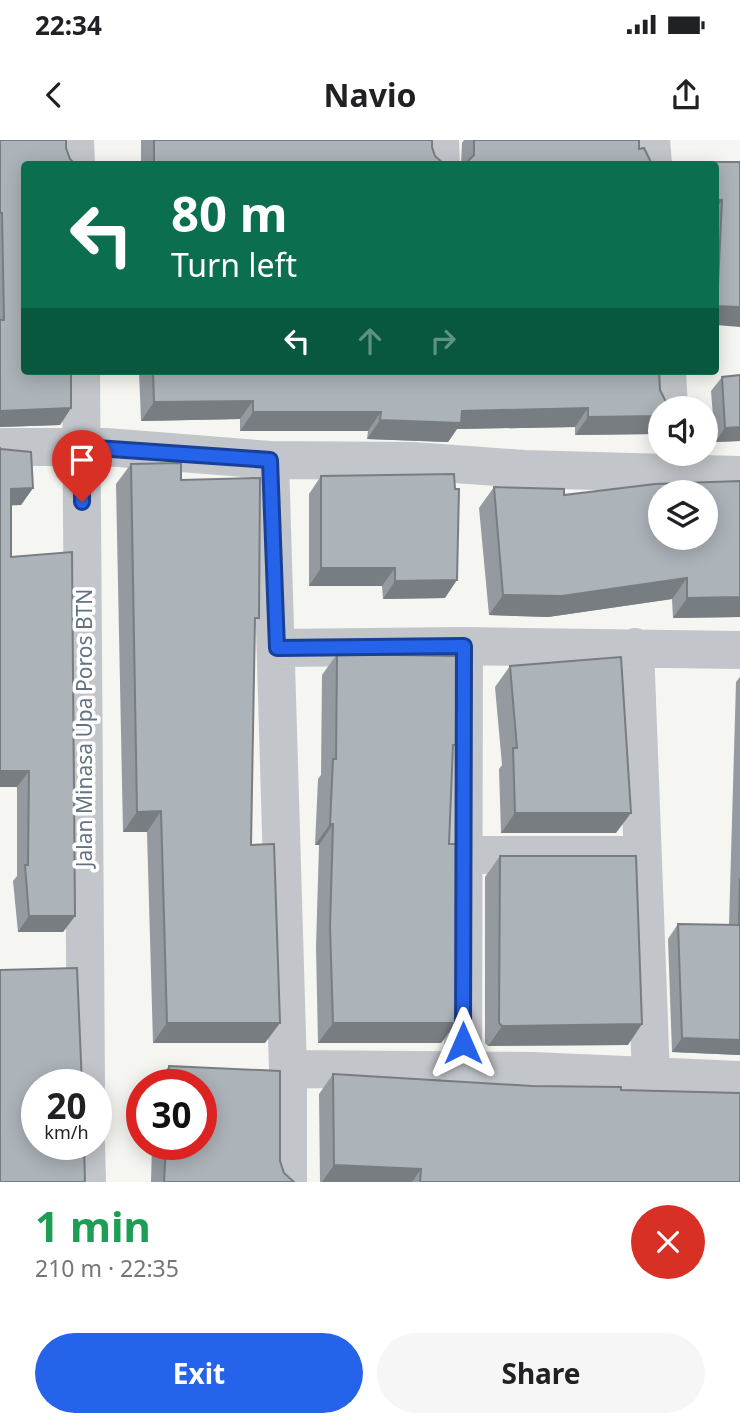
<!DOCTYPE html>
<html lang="en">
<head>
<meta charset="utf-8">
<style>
	:root { --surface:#fff; --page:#f6f6f6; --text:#202124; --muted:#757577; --accent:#2563eb }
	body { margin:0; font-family:"Noto Sans",sans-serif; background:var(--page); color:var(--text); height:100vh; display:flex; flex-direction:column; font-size:26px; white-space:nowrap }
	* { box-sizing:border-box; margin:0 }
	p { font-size:23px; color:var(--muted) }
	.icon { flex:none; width:38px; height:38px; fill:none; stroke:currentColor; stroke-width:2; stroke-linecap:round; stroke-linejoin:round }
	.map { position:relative; height:1042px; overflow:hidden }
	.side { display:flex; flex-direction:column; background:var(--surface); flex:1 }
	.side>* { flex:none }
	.top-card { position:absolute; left:21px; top:21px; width:698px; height:214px; border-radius:7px; box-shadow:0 4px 18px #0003; background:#0b6e4f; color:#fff; overflow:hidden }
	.tools { position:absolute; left:648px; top:256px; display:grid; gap:14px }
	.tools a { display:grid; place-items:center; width:70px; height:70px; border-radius:50%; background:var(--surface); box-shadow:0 4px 18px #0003; font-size:35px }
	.speed { position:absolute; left:21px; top:929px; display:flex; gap:14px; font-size:35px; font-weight:700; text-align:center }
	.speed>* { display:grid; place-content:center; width:91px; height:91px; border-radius:50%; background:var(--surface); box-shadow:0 4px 18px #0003; line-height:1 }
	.speed small { font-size:18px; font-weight:400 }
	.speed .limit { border:10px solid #d22; background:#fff; color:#111 }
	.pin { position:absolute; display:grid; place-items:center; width:60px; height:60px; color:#fff; margin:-72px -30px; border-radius:50% 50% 50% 0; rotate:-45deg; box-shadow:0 0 7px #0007 }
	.pin .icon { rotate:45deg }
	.me { position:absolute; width:77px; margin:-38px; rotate:0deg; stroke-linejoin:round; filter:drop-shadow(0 0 5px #0008) }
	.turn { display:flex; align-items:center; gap:24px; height:147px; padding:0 35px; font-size:32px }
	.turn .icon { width:91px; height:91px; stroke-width:2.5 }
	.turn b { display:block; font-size:49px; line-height:60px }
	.lanes { display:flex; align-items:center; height:66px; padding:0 35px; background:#0003; justify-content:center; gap:35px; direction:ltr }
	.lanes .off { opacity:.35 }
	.round { display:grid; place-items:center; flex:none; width:74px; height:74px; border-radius:37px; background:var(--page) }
	.summary { display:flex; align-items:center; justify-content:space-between; height:119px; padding:0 35px }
	h1 { font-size:42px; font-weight:700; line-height:52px; color:#1e9e55 }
	.button { display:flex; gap:14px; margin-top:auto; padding:14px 35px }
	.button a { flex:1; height:80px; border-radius:42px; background:var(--accent); color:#fff; font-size:28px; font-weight:700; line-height:80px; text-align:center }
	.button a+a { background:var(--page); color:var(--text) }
	.status { display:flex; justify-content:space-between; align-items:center; height:49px; padding:0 35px; background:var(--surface); direction:ltr }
	.status svg { height:19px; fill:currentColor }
	header { display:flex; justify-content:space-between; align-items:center; height:91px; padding:0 35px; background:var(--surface); font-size:32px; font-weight:700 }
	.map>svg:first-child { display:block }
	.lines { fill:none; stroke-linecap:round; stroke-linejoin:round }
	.minor { stroke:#c2c5c9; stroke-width:38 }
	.wall { fill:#949a9f }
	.shaded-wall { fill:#787d82 }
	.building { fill:#acb3b9; stroke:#787d82; stroke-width:2; fill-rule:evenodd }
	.route-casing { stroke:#184099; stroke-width:18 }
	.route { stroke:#2563eb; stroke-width:12 }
	.labels { text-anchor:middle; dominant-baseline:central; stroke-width:7; stroke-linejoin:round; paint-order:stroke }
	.street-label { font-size:21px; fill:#627283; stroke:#fff }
</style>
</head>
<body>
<div class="status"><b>22:34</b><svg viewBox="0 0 49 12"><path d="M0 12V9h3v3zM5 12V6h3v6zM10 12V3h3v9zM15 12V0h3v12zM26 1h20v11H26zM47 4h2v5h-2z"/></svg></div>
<header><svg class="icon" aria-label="back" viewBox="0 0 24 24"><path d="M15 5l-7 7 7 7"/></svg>Navio<svg class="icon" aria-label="share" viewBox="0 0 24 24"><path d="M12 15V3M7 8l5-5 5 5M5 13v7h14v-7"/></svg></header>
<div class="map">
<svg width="740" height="1042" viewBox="0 0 740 1042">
	<rect width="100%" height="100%" fill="#f5f5f1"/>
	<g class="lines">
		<path class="minor" d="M75,0L76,24
			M440,0L441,24
			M651,0L653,24
			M81,231L86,945
			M667,231L669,268
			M0,307H106L270,320L413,321L524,329L740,335
			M270,320L288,929V1042
			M635,507L651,936
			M277,508L464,506L740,510
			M464,715H642
			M288,929L533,931L740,940
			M463,930L464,506
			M86,1004L87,1042"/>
	</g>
	<path class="wall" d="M0,0L24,24L71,268L60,285L0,287Z
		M141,0H432V7L435,16L444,24H141Z
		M464,0H639V9L651,24H461L462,3Z
		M714,22H740L716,185V24H712Z
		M139,231H659L656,294L575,295V287L457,289L448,302L367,299L368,291H240V279L141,281Z
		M722,237L740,301L715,302L711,251Z
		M0,308L33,348L21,365H11V417L75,776L63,792H18L13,741L17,736V647Z
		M131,324L255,484L251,705L265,903H153L147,692H123L116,344Z
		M321,336L445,458L383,459L382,446H309V354Z
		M740,341V477L673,478L672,459L548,477L489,475L479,368L494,347L564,355Z
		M337,514L453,610L449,704L456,883L441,903H318L316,807L319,705H315L318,639L321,635L322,535Z
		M510,526L616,693H501L499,629L502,625L495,547Z
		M740,537V915L672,912L668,799L678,784L729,785L736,542Z
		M500,716L628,905L488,906L485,903V737Z
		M169,926L280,931V1021L284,1033L294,1042H151L152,1004H201V945H155Z
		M333,934L532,946L621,950L740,1042H320L319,954Z"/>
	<path class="shaded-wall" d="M716,60H722L716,69Z
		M717,166L740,167V187L716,185V168Z
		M253,261L240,279L141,281L154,262Z
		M71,268L60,285L0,287V272L1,271Z
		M588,268L575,287L457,289L448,302L367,299L380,280L462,271Z
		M253,272H381L368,291H240Z
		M660,276V290L656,294L575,295L588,277Z
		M740,287V301L715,302L725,288Z
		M33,348L21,365L0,366L11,349Z
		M321,428H395L382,446H309Z
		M687,438L672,459L548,477L489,475L503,455Z
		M457,440L445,458L383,459L395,441Z
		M740,457V477L673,478L687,458Z
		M0,631H29L17,647H0Z
		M161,671L147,692H123L137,672Z
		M515,673H631L616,693H501Z
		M330,684H333L319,705H315Z
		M29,776H75L63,792H18Z
		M167,883H280L265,903H153Z
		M333,883H456L441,903H318Z
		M642,884L628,905L488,906L502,886Z
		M682,898L740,900V915L672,912Z
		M334,1025L421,1029L412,1042H322Z"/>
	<path class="building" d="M0,0H66V8L70,19L75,24H24V231H71V268L1,271L0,272V180H4L2,73H0Z
		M154,0H432V7L435,16L444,24H154Z
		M474,0H639V9L644,8L650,20L651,24H463L466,23L474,15Z
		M714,22H740V167L717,166L722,60H716V24H714Z
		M153,231H659L660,250L669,268H660V276L588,277V268L462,271L461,283L380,280L381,272H253V261L154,262Z
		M740,235V287L725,288L722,237Z
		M0,308L1,309L31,312L33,348L11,349V417L72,412L75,776H29L25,725H28L29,631H0Z
		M181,323V340L260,338L259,478H255L251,705L274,704L280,883H167L161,671L137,672L131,324Z
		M454,334L455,349H459L457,440L395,441V428H321V336Z
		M740,341V457L687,458V438L562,456L503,455L494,347L564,349V355L655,344ZM660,352H705V397H660Z
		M337,514L456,516V605H453L449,704H456V883H333L330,787L333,684H330L333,619H336Z
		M621,517L631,673H515L513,608H517L510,526Z
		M500,716H636L642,884L502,886L499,883Z
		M740,738V900L682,898L678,784L739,785Z
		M77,828L82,945H37V1004H84L85,1042H0V830Z
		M169,926L280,931V1021L284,1033L294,1042H164L166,1004H201V945H168Z
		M333,934L532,946L621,947V950L740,953V1042H420L421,1029L334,1025Z"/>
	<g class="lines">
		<defs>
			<path id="route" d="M82,362V307L270,320L277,508L464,506L463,903"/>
		</defs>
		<use href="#route" class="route-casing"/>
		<use href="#route" class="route"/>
	</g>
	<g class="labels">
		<g class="street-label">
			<text transform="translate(84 588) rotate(-90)">Jalan Minasa Upa Poros BTN</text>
		</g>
	</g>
</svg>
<div class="tools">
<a><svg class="icon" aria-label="sound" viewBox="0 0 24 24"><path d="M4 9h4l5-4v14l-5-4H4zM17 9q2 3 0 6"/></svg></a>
<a><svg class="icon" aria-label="layers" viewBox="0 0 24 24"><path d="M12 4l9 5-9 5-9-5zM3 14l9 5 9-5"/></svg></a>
</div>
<div class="speed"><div>20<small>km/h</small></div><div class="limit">30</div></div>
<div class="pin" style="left:82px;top:362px;background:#d93025"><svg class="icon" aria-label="arrive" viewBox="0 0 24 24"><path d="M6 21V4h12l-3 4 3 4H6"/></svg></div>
<svg class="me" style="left:463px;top:903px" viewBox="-20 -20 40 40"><path d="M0-17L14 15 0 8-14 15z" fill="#2563eb" stroke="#fff" stroke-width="4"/></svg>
<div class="top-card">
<div class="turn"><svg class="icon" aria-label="left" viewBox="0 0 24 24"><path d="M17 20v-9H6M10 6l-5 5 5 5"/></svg><div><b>80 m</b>Turn left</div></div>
<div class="lanes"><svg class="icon" aria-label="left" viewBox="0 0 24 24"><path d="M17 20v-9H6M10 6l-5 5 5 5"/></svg><svg class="icon off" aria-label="ahead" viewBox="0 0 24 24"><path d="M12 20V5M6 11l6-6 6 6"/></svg><svg class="icon off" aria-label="right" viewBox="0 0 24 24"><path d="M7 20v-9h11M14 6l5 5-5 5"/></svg></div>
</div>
</div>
<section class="side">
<div class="summary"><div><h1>1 min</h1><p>210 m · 22:35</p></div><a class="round" style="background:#d93025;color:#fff"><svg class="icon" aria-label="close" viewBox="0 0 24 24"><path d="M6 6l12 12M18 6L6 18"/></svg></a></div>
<div class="button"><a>Exit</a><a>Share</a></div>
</section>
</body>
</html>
